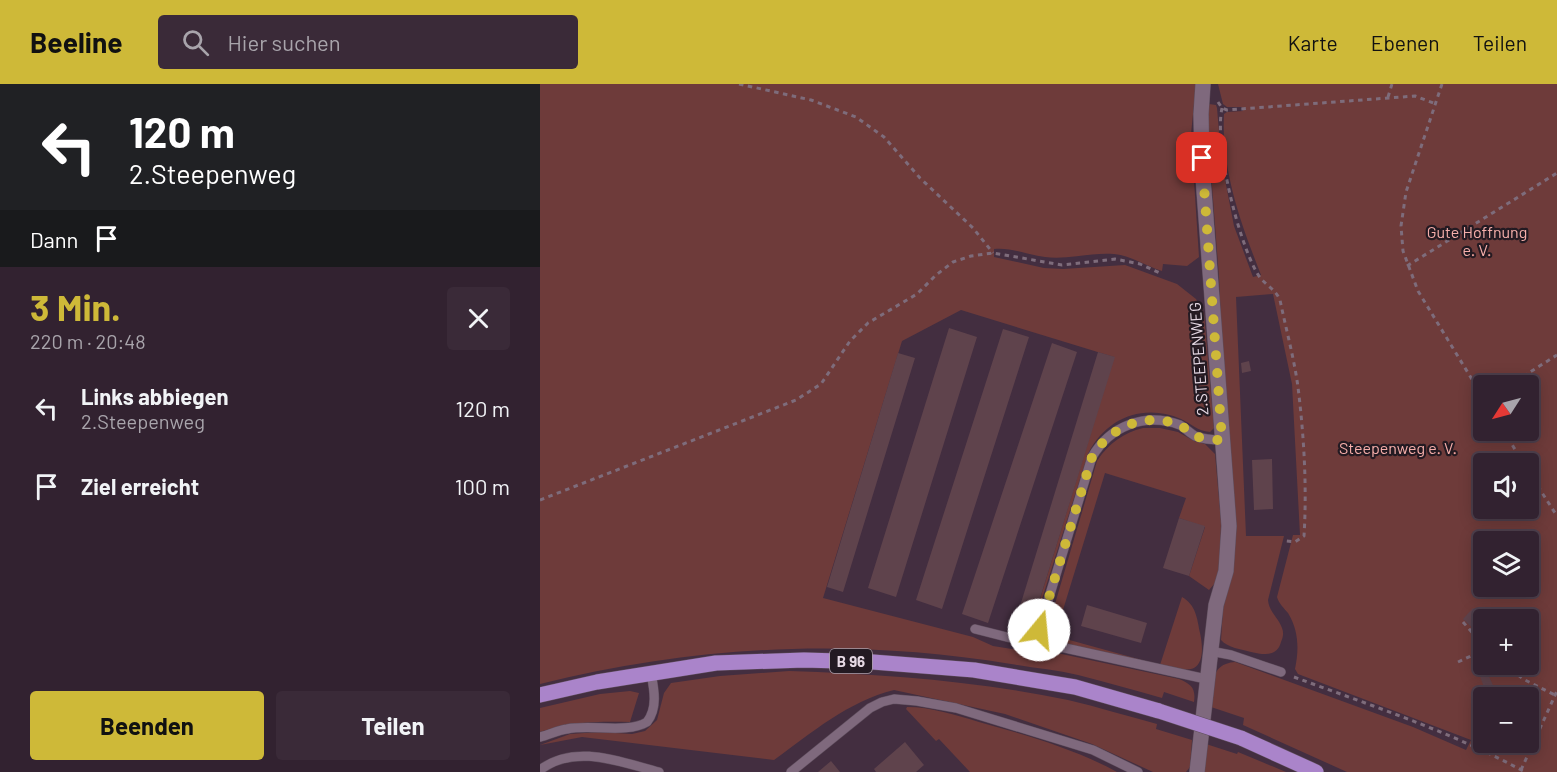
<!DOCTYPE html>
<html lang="de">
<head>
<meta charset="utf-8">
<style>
	:root { --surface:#322230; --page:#3a2a38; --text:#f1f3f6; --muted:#a8a4ab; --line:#4d3f4c; --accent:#ceb938 }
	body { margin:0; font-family:Barlow,sans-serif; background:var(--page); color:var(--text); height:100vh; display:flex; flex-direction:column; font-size:22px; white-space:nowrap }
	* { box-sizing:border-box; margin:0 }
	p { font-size:20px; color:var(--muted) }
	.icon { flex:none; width:33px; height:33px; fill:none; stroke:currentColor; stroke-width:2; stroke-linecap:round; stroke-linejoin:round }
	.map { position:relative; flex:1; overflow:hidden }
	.sheet { display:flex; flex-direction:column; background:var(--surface); width:540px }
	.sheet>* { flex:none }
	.hud { background:#202124; color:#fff; overflow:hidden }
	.needle { width:39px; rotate:234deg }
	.controls { position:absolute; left:933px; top:291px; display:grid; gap:12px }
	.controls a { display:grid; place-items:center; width:66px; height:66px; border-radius:6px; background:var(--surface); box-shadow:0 3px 15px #0003,0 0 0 2px var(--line); font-size:30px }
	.pin { position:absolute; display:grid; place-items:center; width:51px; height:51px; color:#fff; margin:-26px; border-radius:12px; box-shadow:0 3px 9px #0006 }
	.me { position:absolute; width:66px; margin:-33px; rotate:17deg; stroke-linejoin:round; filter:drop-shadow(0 0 4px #0008) }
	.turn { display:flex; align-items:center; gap:21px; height:126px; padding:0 30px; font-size:27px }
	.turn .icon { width:78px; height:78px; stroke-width:2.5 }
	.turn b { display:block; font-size:42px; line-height:51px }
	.then { display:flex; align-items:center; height:57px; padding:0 30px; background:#0003; gap:12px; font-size:22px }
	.round { display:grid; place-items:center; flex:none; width:63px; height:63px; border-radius:6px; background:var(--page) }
	.head { display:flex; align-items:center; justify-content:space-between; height:102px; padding:0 30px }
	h1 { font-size:36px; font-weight:700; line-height:45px; color:var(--accent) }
	.button { display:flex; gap:12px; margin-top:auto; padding:12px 30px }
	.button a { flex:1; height:69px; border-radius:6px; background:var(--accent); color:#111; font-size:24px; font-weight:700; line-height:69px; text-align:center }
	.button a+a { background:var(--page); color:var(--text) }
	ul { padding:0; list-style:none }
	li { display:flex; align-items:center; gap:18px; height:78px; padding:0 30px }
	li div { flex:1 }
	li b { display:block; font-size:22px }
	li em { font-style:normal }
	header { display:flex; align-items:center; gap:36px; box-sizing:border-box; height:84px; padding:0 30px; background:var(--accent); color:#111 }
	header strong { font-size:28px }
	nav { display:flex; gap:33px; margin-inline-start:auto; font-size:21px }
	.search { width:420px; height:54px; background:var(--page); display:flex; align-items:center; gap:15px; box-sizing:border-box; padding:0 21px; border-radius:6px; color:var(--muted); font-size:22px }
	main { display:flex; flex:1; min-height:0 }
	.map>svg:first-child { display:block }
	.green { fill:#6e3b3a; fill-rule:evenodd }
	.building { fill:#5f434c }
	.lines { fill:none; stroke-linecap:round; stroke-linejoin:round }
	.lane-casing { stroke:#5e4d5c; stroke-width:10 }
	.street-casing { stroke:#5e4d5c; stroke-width:16 }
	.primary-casing { stroke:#5e4d5c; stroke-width:16 }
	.path { stroke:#7e6c7b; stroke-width:3; stroke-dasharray:4.5 4.5; stroke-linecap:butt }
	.lane { stroke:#7f697d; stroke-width:9 }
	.street { stroke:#7f697d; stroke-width:15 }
	.primary { stroke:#aa84ca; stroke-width:15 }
	.primary-bridge-casing { stroke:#5e4d5c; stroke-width:16; stroke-linecap:butt }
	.primary-bridge { stroke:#aa84ca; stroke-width:15 }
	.route { stroke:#ceb938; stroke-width:10; stroke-dasharray:0 18 }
	.labels { text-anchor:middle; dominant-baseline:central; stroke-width:4.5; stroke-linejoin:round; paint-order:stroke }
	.shield { fill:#231a22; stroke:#aca0aa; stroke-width:1.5 }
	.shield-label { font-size:15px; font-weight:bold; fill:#e7dae5 }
	.park-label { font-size:16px; fill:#f7afab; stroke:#231a22 }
	.street-label { font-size:16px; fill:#e7dae5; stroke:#231a22 }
</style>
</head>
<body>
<header>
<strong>Beeline</strong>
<div class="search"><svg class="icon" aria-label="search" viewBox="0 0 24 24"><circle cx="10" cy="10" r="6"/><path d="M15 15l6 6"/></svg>Hier suchen</div>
<nav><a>Karte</a><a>Ebenen</a><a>Teilen</a></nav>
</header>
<main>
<section class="sheet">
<div class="hud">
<div class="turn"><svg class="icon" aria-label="left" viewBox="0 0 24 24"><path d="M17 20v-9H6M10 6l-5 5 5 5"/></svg><div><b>120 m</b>2.Steepenweg</div></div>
<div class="then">Dann<svg class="icon" aria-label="arrive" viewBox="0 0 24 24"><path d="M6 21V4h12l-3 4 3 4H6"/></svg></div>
</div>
<div class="head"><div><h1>3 Min.</h1><p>220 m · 20:48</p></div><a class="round"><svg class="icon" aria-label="close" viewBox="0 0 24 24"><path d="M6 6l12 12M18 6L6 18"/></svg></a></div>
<ul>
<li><svg class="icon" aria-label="left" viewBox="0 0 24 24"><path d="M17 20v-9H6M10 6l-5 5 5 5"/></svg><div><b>Links abbiegen</b><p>2.Steepenweg</p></div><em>120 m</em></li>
<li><svg class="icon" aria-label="arrive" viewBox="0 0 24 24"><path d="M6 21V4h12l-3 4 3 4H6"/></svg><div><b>Ziel erreicht</b></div><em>100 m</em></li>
</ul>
<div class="button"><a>Beenden</a><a>Teilen</a></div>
</section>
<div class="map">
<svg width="1017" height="688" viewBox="0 0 1017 688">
	<rect width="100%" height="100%" fill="#432e40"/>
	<path class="green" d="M0,0H656L651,50L659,173L647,182L623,180L622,187C606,182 592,172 574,170C551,168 528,176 505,173C488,171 471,163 454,165V173L504,184L523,185L585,181L637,200L656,215L664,229L674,344L670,348C657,347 652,340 641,335C603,319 566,334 548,370L495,537L492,541L574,273L421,226L362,257L283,514L433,553L453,562L485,567L517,569L639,595C651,600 656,604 654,618L624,608L622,614C594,606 566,598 538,591C516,586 493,584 471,580C310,554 158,561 0,600Z
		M678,0H1017V688H807L703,641L704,634L671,623C673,602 669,580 695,578L873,643L926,666L931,656L758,590L755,585C759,566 759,547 748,529C744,524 739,520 737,513L753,451H760L752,300L733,210L696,213L706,452H744L728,516C729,528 738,533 742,544C744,549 743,553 741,558C737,573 724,571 711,568C701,565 688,564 681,556L683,525L692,489L679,193L670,76L681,75L694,142L713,193L721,191C701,140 681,86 684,30L687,28L703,27L702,23H687L683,20ZM944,302H988V346H944ZM944,380H988V424H944ZM944,458H988V502H944ZM944,536H988V580H944ZM944,614H988V658H944Z
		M669,20L676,21L677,24L681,71H669L667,21Z
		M603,344H620L638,348L654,357L665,360L675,370L681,437L680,485L675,499L669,506L649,492L665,443L639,434L646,414L565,389L515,552L620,581L642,513C656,521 657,534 660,549C662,558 665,578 654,584C636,593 541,564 517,558L512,554L507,547L557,377C569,359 583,349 603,344Z
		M249,587C343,590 436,597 528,616C558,623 587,632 617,640L616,645L652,656L650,683L646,688H613L552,660L465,630L354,606C309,617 271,649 234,676L42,653L0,661L30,650L59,648L92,650L105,647L117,636L124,609L131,599L180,592Z
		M90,607L99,609L90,638C58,637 31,638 0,648V624L60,610Z
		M367,623C391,623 416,631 439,638C486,651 535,665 577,688H430L399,655L396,657L366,625Z
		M666,660L697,670L698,668L746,688H664Z"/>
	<path class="building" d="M409,244L437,253L356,513L328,504Z
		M463,245L489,253L402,525L376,516Z
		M512,259L537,268L448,539L422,530Z
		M558,268L575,273L489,550L473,545Z
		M358,269L375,274L303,508L287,503Z
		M709,277L711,287L702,289L701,279Z
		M732,375L733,425L714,426L712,376Z
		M639,434L665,442L649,492L623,484Z
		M547,521L607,539L601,559L541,542Z
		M933,524L944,534V555L923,535Z
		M945,584L959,614H948L938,587Z
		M365,658L384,681L376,688H336L334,685Z
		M291,677L300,688H278Z"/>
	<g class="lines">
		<defs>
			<path id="lane" d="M435,545L486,558L516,562L666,595
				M499,560V546L552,373C570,342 605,328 640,341C645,344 650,349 655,352C663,355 674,356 682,356
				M670,567L691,571L741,588
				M0,653C9,651 18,646 27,645C51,640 87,650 107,638C118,624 114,605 111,589
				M0,686C35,659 80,678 119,688
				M251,688L330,624L342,618L354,615L377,617L416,624L553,666L598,688"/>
			<path id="street" d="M657,688L676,521L686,487L689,442L662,80L661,30L663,0"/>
			<path id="primary" d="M0,611L57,598L176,579L264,576L333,578L434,586L535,603L619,627
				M701,654L776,688"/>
		</defs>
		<use href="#lane" class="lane-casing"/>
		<use href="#street" class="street-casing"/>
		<use href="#primary" class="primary-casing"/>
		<path class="path" d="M199,0L271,16L316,33L344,53L380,94L433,144L453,169
			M902,0L866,108L861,142L863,167L878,207L944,315
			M848,13L852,0
			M678,18L682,24L687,26L875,12L896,20
			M682,24C674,60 698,156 717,189C723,200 735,204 740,216C746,245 754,274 758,303C764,352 767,403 764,452L755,458L746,457
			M867,182L1017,89
			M968,302L1017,271
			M963,346L984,380
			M988,387L1017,432
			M0,416L256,316L281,300L310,257L328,239L377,210L396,191L413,178L431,172L453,169L522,181L575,175L600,180L622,190
			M923,538L944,562
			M918,578L944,566
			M964,580L983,595L1015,611
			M754,593C832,622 912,648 985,688
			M981,686L1017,607"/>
		<use href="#lane" class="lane"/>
		<use href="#street" class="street"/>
		<use href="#primary" class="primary"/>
		<defs>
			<path id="primary-bridge" d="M619,627L701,654"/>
		</defs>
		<use href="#primary-bridge" class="primary-bridge-casing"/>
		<use href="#primary-bridge" class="primary-bridge"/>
	</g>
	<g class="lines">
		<path class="route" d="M499,546L552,373C570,342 606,328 640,341C645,344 650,349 655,352C663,355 674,356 682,356L662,74"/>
	</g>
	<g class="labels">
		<rect class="shield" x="290" y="565" width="42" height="24" rx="4.5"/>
		<g class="shield-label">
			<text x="311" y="577">B 96</text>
		</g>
		<g class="park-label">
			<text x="937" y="147">Gute Hoffnung<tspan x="937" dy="18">e. V.</tspan></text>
			<text x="858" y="363">Steepenweg e. V.</text>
		</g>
		<g class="street-label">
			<text transform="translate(658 275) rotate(-94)">2.STEEPENWEG</text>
		</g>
	</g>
</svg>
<div class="controls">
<a><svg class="needle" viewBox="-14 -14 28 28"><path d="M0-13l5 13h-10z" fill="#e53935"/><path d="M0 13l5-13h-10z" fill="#a8a4ab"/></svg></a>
<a><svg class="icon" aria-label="sound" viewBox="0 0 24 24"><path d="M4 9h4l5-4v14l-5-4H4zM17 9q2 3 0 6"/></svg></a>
<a><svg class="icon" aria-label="layers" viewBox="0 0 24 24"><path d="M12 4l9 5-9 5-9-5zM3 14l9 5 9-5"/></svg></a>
<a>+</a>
<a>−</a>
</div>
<div class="pin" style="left:662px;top:74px;background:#d93025"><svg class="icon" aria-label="arrive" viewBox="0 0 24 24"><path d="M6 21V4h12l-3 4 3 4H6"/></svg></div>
<svg class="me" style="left:499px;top:546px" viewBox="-20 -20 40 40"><circle r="19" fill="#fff"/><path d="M0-13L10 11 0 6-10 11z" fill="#ceb938"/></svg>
</div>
</main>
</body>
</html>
